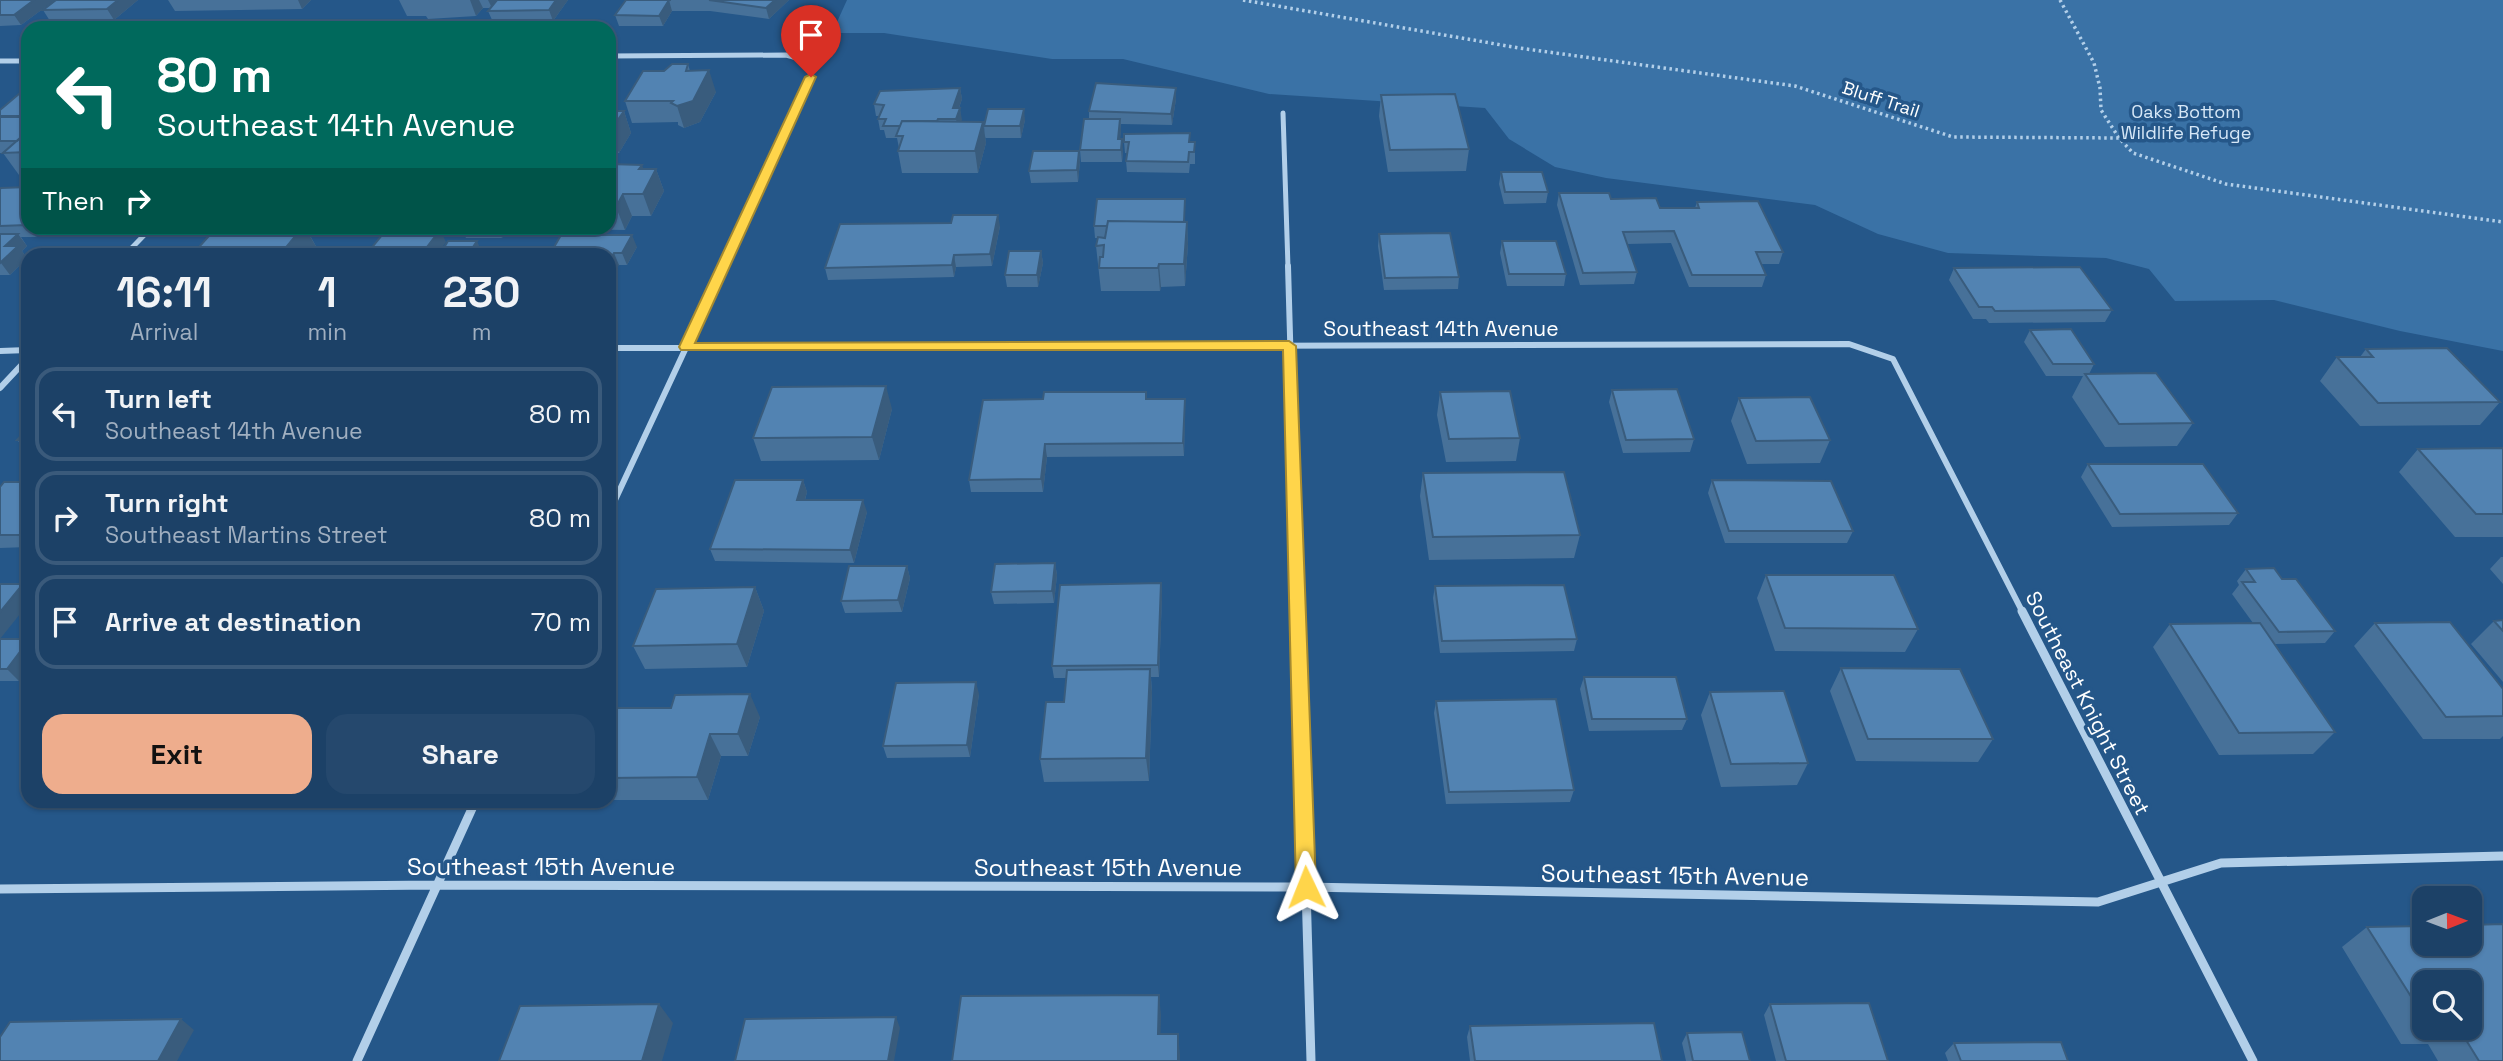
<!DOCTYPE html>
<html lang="en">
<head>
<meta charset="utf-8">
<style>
	:root { --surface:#1c4167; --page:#25486d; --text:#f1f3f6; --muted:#a0afc0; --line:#3a5a7b; --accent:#eead8d }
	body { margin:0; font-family:"Space Grotesk",sans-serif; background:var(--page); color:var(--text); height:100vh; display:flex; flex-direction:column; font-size:26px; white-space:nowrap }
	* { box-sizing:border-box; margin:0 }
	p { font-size:23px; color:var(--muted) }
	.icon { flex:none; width:38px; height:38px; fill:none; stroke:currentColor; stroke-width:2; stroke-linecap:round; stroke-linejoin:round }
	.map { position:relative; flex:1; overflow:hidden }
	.details { position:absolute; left:21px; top:248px; width:595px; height:560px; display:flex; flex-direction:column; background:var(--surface); border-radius:21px; box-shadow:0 2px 5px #0004,0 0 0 2px var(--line) }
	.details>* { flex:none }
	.top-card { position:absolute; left:21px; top:21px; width:595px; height:214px; border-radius:21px; box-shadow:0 2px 5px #0004,0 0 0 2px var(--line); background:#00695c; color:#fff; overflow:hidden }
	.needle { width:46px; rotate:89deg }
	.controls { position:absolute; left:2412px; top:886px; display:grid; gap:14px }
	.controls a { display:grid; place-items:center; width:70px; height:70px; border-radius:14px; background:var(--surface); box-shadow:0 2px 5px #0004,0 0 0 2px var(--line); font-size:35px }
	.pin { position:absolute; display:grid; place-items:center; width:60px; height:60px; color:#fff; margin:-72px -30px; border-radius:50% 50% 50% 0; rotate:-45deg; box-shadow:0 0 7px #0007 }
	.pin .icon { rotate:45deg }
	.me { position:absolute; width:77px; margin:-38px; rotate:358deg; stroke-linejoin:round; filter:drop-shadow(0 0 5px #0008) }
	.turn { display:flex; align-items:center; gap:24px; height:147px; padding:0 21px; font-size:32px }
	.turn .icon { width:91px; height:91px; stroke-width:2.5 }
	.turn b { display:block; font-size:49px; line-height:60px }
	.then { display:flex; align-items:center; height:66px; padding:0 21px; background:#0003; gap:14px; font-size:26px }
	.eta { display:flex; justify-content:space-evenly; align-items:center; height:119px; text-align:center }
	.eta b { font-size:42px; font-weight:700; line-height:49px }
	.cta { display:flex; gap:14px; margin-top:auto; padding:14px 21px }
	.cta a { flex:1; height:80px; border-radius:21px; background:var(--accent); color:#111; font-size:28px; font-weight:700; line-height:80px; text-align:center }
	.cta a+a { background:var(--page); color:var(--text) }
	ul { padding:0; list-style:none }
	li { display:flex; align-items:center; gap:21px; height:94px; margin:0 14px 10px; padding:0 7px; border:4px solid var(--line); border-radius:21px }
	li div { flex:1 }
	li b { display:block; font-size:26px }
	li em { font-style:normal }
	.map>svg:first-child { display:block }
	.green { fill:#3a72a6 }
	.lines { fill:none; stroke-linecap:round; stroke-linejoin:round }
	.path { stroke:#b2cfe9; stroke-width:3.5; stroke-dasharray:2.5 3.5; stroke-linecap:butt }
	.street-far2 { stroke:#b2cfe9; stroke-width:5 }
	.street-far1 { stroke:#b2cfe9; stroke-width:6 }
	.street { stroke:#b2cfe9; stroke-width:9 }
	.wall { fill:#477199; fill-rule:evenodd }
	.shaded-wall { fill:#395c7d }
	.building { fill:#5283b2; stroke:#395c7d; stroke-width:2 }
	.route { fill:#ffd54a; stroke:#a68a30; stroke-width:2 }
	.labels { text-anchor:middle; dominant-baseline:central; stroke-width:7; stroke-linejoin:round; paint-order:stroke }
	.far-street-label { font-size:18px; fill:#fff; stroke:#255789 }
	.far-park-label { font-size:18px; fill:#d6e7f7; stroke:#255789 }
	.street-label { font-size:21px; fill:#fff; stroke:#255789 }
	.near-street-label { font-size:24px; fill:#fff; stroke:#255789 }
</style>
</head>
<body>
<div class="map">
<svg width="2503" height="1061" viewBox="0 0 2503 1061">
	<rect width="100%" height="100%" fill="#255789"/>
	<path class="green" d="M847,0H2503V351L2400,331L2274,300L2175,301L2149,269L2106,258L1948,253L1878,234L1815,205L1606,178L1555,167L1509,139L1485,108L1269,94L1123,59H1052L884,33H832Z"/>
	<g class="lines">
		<path class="path" d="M1243,0L1519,48L1795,86L1953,137L2119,138
			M2060,0L2094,63L2100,88L2101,110L2119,138L2133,153L2226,184L2503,222"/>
		<path class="street-far2" d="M609,56L786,55L812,62L811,77L723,267
			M0,61H28
			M1283,113L1288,267
			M124,256L151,228"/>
		<path class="street-far1" d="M1288,266L1298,613
			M609,348L1849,344L1893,359L2023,613
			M0,351L28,350
			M0,388L28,358
			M609,513L724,266"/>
		<path class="street" d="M1298,611L1311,1061
			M2022,611L2253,1061
			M0,889L436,885L1306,887L2098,902L2221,863L2503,856
			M357,1061L475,802"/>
	</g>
	<path class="wall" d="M0,0H55L21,25L0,26Z
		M56,0H138L114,20L50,21L43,10Z
		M168,0H311L302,9L175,11Z
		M399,0H568L553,21L493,22L488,11L490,8H483L476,16L428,19L426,16H407Z
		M626,0H789L769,19L710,11H672L663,26H619L615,15Z
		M688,64L690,71L716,92L700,122L684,128L678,125V122L632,123L625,101L664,71Z
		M28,88V175H19L3,153H0V110Z
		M960,88L962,99L959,108H960L961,122H983L986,143L978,173H902L898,151L899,148L897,138H886L884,130H880L878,119L879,116H876L874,104Z
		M1176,88V99L1172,125L1121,124L1120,139L1123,151L1122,162H1081L1080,150L1089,119V111Z
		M1381,95L1469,149L1466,171L1388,172L1379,116Z
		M609,111H624L631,133L619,153H609Z
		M1025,120L1021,138H985L984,126Z
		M1124,142H1195V164H1190L1189,173L1127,172L1126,161L1127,153H1125Z
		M1079,151L1080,162L1078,182L1031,183L1029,171Z
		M609,164L644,169H656L664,191L651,216H632L625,230L556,229V228H609Z
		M1501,172L1548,192L1546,203L1504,204L1499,184Z
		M28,187V228H45L36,237H21L27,246L22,251L27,258L10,275H0V189Z
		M1559,193L1611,199L1660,208H1695L1697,202L1783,252L1779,264H1761L1766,275L1762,287H1689L1671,243L1627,244L1637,272L1634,284L1580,285L1557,205Z
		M1185,211V222H1187L1188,244L1185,286L1161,287L1160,291H1101L1096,246L1098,238H1095L1094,226Z
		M1000,226L992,266L956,267L954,277L828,280L825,268Z
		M216,228H332L330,230H307L317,248Z
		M461,228H508L502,238H466Z
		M1379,234L1459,277L1458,289L1384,290L1378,246Z
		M1502,241L1566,274L1564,286H1507L1500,253Z
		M637,247L627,265H619L609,256H549Z
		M1041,251L1043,263L1038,287H1007L1005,275Z
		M1954,268L2112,310L2105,322L1989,323L1986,319H1973L1949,280Z
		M2030,330L2094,364L2089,374L2193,423L2177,446L2105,447L2072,397L2083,376H2046L2024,342Z
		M2366,349L2500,402L2480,425L2360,426L2320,381L2337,357H2360Z
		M1612,390L1694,439L1690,452L1623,453L1609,402Z
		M1146,392L1147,399L1185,411L1184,456L1047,457L1043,492H971L969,480L1043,399Z
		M1440,392L1520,438L1516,461L1446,462L1437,415Z
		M1739,398L1830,440L1820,463L1747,464L1731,421Z
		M892,409L879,460L761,461L753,438Z
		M28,428V452L17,440Z
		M2503,448V537H2455L2399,472L2418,449Z
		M2088,464L2238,513L2229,525L2112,527L2081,477Z
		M1423,473L1580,535L1574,558L1429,560L1420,496Z
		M803,480L807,492L805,500L867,512L854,563L715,561L710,549Z
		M1712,480L1853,531L1847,543H1725L1708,493Z
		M28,482V547L0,548V487Z
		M2501,557H2503V584L2490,569Z
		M1055,563L1057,575L1054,603L994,604L991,592Z
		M907,566L910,578L902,612L845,613L841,601Z
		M2246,569L2282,579L2335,631L2325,643L2275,644L2335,732L2313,754L2219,755L2153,647L2170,624L2253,623L2232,594L2239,585L2237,581Z
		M1766,575L1918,629L1905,652L1775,651L1757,598Z
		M1161,583L1162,596L1159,677H1151L1152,692L1149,781L1044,782L1040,759L1064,702L1066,678H1054L1052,666Z
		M1435,586L1577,639L1574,651L1440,653L1433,598Z
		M755,587L764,611L747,667L645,669L633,646Z
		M2503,620V682L2471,644L2494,621Z
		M2375,623L2503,689V736L2500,739H2423L2354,646Z
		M0,639L19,681H0Z
		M1841,668L1993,739L1978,762L1856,761L1830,691Z
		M1584,677L1687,719L1682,730L1589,731L1580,689Z
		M1710,692L1808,763L1797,785L1721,787L1701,715Z
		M979,694L970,757L887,758L883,746Z
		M1436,701L1574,790L1570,802L1446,804L1434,713Z
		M760,717L748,756H721L708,800H609V721Z
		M2503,924V1061H2438L2428,1044H2401L2342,947L2367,927L2424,926V943H2469V925ZM2424,982H2469V1027H2424Z
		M1770,1004L1888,1061H1776L1764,1015Z
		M1470,1026L1662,1061H1470L1467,1037Z
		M1687,1033L1750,1061H1686L1682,1043Z
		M1954,1043L2068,1061H1948L1945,1053Z"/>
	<path class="shaded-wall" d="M34,0H55L21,25L14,15Z
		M118,0H138L114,20L107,9Z
		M298,0H311L302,9Z
		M470,0H479L483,8L476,16Z
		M488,0H498L492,8Z
		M556,0H568L553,21L549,10Z
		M669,0L672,11L663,26L659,16Z
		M775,0H789L769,19L766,8Z
		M709,70L716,92L700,122L684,128L677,106Z
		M613,85L617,97L609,108V91Z
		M960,88L962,99L955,119L953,108Z
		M1176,88V99L1172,125L1171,114Z
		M960,108L962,120L958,130L956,119Z
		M1024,109L1025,120L1021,138L1020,126Z
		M624,111L631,133L619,153L610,131Z
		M1120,119L1121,130L1119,151L1118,139Z
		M983,122L986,143L978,173L975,151Z
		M1122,139L1123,151L1122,162L1121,150Z
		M1079,151L1080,162L1078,182L1077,170Z
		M642,165L649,183L656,169L664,191L651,216L643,194L639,169Z
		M623,194L632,216L625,230L616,207Z
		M998,215L1000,226L992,266L990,254Z
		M1187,222L1188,244L1185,286L1184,264Z
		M29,228H45L36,237Z
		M302,228H305L317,248L311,256H279Z
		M497,228H508L502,238Z
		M440,230L446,242L436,256H420Z
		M18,234L27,246L22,251L27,258L10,275L1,263L5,246Z
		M632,235L637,247L627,265L622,253Z
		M477,241L482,253L481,256H467Z
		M1041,251L1043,263L1038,287L1037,275Z
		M614,253L619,265L609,283V262Z
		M954,255L956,267L954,277L952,265Z
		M1159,264L1161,287L1160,291L1158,268Z
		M886,386L892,409L879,460L872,437Z
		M1185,399V411L1184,456L1183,443Z
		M1045,444L1047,457L1043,492L1041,479Z
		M803,480L807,492L801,513L797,500Z
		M863,500L867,512L854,563L850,550Z
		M1055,563L1057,575L1054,603L1052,591Z
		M907,566L910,578L902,612L898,600Z
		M1161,583L1162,596L1159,677L1158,665Z
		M23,584L28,589V604L0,639V612Z
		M755,587L764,611L747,667L737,644Z
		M28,641V669L19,681L7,669Z
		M1150,669L1152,692L1149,781L1146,758Z
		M976,682L979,694L970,757L967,745Z
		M750,694L760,717L748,756L738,734Z
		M710,734L721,756L708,800L697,777Z
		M1159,995L1161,1015L1160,1053L1158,1034Z
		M659,1004L673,1023L662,1061H642Z
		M896,1017L900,1028L894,1061H888Z
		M181,1019L194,1030L177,1061H158Z
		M1178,1034L1180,1054V1061H1178Z"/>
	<path class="building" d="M0,0H34L14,15H0Z
		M56,0H118L107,9L43,10Z
		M497,0H556L549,10L488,11Z
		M626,0H671H669L659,16L615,15Z
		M709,0H775L766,8Z
		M672,64H688L686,71L709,70L693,101L677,106L671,103L673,101H625L643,71H664Z
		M1096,83L1176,88L1171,114L1089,111Z
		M26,88H28V116H0V110Z
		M960,88L953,108H960L956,119H938L937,121H902L900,126H883L886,119H878L884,105L874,104L880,91Z
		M1455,94L1469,149L1390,150L1381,95Z
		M988,109H1024L1020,126H984Z
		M609,111H624L610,131H609Z
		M0,117H28V131L17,141H0Z
		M1084,119H1120L1118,139H1122L1121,150H1080Z
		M902,121L983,122L975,151H898L903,136H896Z
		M28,131V152L3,153Z
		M1190,133L1189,142H1195L1194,152H1189L1188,162L1126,161L1129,142H1124V134Z
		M1033,151H1079L1077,170L1029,171Z
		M609,164L642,165L639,169H656L643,194H623L616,207H609Z
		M1501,172H1542L1548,192H1505Z
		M28,187V223L27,225L0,226V189L1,188Z
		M1559,193H1609L1611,199L1656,198L1660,208H1699L1697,202L1758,201L1783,252H1756L1766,275H1692L1674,231L1623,232L1637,272L1583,273Z
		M1097,199H1185L1184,222L1108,221L1107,226H1094Z
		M953,215H998L990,254L954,255L952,265L825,268L840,224L951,223Z
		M1108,221L1187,222L1184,264H1159L1158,268H1099L1100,257H1103L1104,245L1096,246L1098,237L1105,238Z
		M216,228H302L279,256H191Z
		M386,230H440L420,256H365Z
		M1450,233L1459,277L1385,278L1379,234Z
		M0,234H18L5,246H18L0,263Z
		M561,235H632L622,253H614L609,262V256H549Z
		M448,241H477L467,256H439Z
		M1502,241H1556L1566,274H1509Z
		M1009,251H1041L1037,275H1005Z
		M2080,267L2112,310L1995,311L1992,307H1979L1954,268Z
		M2071,329L2094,364H2053L2030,330Z
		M2447,348L2500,402L2378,403L2337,357H2373L2366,349Z
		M2156,373L2193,423L2119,424L2085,374Z
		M886,386L872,437L753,438L772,387Z
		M1677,389L1694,439L1626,440L1612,390Z
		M1510,391L1520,438L1449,439L1440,392Z
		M1044,392H1146V399H1185L1183,443L1045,444L1041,479L969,480L983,400L1043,399Z
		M1810,397L1830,440L1756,441L1739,398Z
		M28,428V440H17Z
		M2503,448V514H2476L2418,449Z
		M2088,464H2203L2238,513L2120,514Z
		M1564,472L1580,535L1433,537L1423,473Z
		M735,480H803L797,500H863L850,550L710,549Z
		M1712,480L1831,481L1853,531H1729Z
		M4,482H28V535H0V487Z
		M1055,563L1052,591L991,592L995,564Z
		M849,566H907L898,600L841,601Z
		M2274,568L2282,579H2296L2335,631L2279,632L2242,582H2255L2246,569Z
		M1766,575H1894L1918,629L1785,628Z
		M1161,583L1158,665L1052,666L1060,585Z
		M0,584H23L0,612Z
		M1564,585L1577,639L1442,641L1435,586Z
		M755,587L737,644L633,646L656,589Z
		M2503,620V631L2494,621Z
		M2450,622L2503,689V716L2446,717L2375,623Z
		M2260,623L2335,732L2239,733L2170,624Z
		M0,639H28V641L7,669H0Z
		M1841,668L1960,669L1993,739H1868Z
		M1150,669L1146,758L1040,759L1046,702H1064L1067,670Z
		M1584,677H1676L1687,719H1592Z
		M976,682L967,745L883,746L896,683Z
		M1784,691L1808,763L1731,764L1710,692Z
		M750,694L738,734H710L697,777L609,778V721L614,708H671L675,695Z
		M1556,699L1574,790L1449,792L1436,701Z
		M2503,924V1061H2479L2458,1027H2469V982H2424V1017L2367,927L2424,926V943H2469V925Z
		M1159,995L1158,1034H1178V1061H952L961,996Z
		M1869,1003L1888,1061H1786L1770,1004Z
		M659,1004L642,1061H499L520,1006Z
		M896,1017L888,1061H735L745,1019Z
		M181,1019L158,1061H0V1037L10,1022Z
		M1654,1023L1662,1061H1475L1470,1026Z
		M1742,1032L1750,1061H1693L1687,1033Z
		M2061,1042L2068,1061H1961L1954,1043Z"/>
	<path class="route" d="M811,74L816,77L695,343L1289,341L1296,346L1316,887L1313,893L1306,896L1299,893L1296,887L1283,350H681L679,347L805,77Z"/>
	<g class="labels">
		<g class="far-street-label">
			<text transform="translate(1881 99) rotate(18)">Bluff Trail</text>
		</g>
		<g class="far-park-label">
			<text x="2186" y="111">Oaks Bottom<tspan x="2186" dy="21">Wildlife Refuge</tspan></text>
		</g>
		<g class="street-label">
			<text x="1441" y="328">Southeast 14th Avenue</text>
			<text transform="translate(2088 703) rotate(63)">Southeast Knight Street</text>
		</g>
		<g class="near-street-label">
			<text x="541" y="866">Southeast 15th Avenue</text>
			<text x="1108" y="867">Southeast 15th Avenue</text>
			<text transform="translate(1675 875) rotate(1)">Southeast 15th Avenue</text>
		</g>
	</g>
</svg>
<div class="controls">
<a><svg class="needle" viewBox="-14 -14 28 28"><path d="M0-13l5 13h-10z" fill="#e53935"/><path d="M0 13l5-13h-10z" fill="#a0afc0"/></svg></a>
<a><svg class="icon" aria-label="search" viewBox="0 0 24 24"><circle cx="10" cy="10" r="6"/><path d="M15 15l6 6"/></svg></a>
</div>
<div class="pin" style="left:811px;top:77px;background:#d93025"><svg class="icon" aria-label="arrive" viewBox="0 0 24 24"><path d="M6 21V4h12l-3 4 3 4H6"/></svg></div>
<svg class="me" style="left:1306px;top:887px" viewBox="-20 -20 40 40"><path d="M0-17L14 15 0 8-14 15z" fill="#ffd54a" stroke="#fff" stroke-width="4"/></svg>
<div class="top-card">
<div class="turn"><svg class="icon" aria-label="left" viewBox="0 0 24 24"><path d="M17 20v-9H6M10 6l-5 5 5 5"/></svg><div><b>80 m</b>Southeast 14th Avenue</div></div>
<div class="then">Then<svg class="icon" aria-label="right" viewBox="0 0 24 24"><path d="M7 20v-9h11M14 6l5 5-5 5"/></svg></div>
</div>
<section class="details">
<div class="eta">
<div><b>16:11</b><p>Arrival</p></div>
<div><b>1</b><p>min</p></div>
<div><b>230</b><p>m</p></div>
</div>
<ul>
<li><svg class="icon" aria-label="left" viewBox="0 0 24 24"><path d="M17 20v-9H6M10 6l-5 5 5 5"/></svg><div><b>Turn left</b><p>Southeast 14th Avenue</p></div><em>80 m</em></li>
<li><svg class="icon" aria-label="right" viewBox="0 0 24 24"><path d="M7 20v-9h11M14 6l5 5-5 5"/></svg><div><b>Turn right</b><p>Southeast Martins Street</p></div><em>80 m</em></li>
<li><svg class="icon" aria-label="arrive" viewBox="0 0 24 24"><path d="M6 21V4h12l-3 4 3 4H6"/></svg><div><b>Arrive at destination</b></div><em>70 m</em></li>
</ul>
<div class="cta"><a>Exit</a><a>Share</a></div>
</section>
</div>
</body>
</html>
